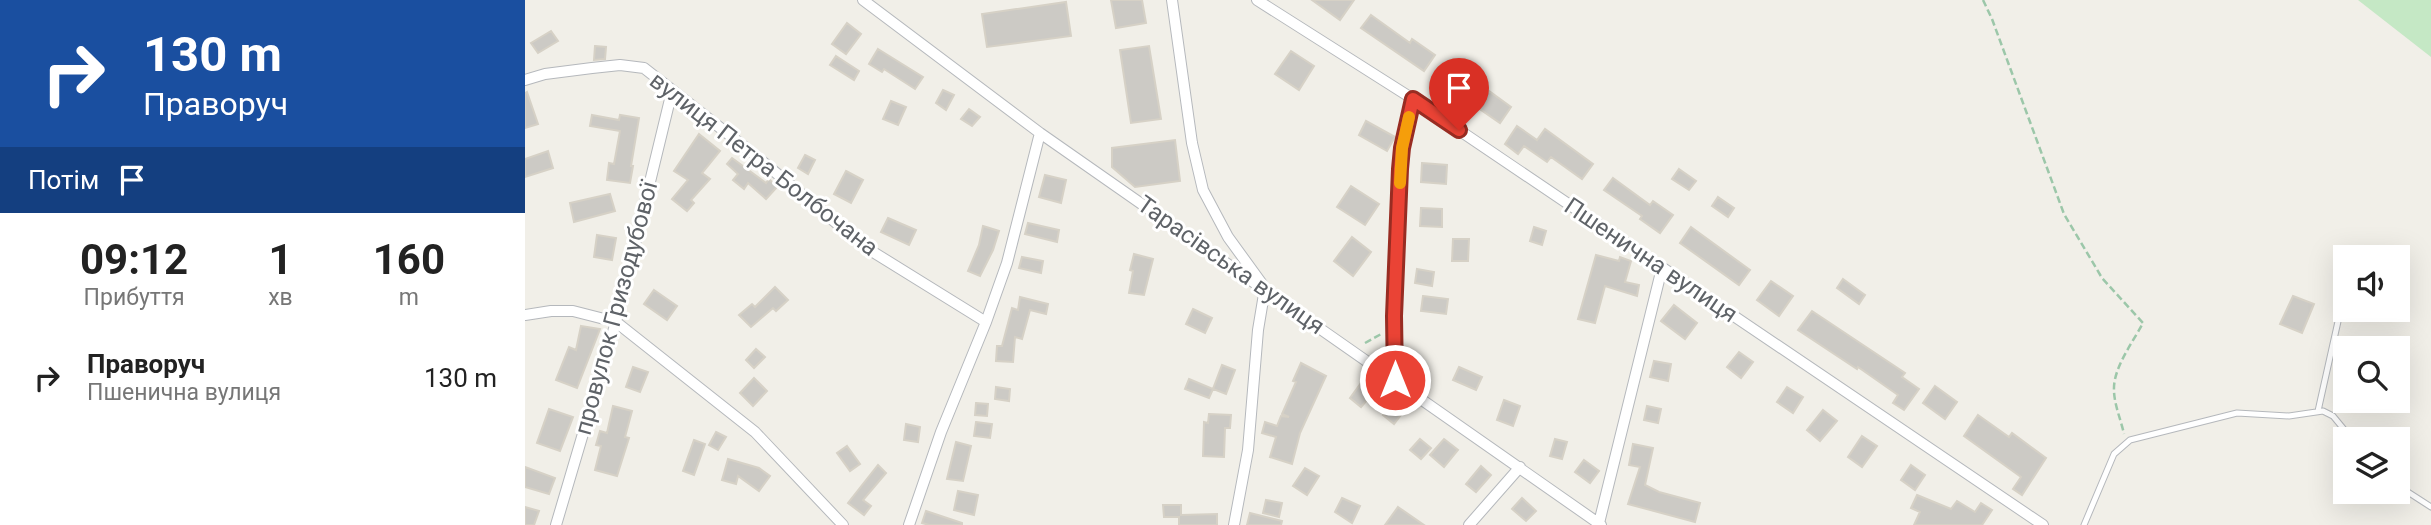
<!DOCTYPE html>
<html lang="uk">
<head>
<meta charset="utf-8">
<style>
	:root { --surface:#fff; --page:#f6f6f6; --text:#222; --muted:#767676 }
	body { margin:0; font-family:Roboto,sans-serif; background:var(--page); color:var(--text); height:100vh; display:flex; flex-direction:column; font-size:26px; white-space:nowrap }
	* { box-sizing:border-box; margin:0 }
	p { font-size:23px; color:var(--muted) }
	.icon { flex:none; width:38px; height:38px; fill:none; stroke:currentColor; stroke-width:2; stroke-linecap:round; stroke-linejoin:round }
	.map { position:relative; flex:1; overflow:hidden }
	.details { display:flex; flex-direction:column; background:var(--surface); width:525px }
	.details>* { flex:none }
	.hud { background:#1a4fa0; color:#fff; overflow:hidden }
	.buttons { position:absolute; left:1808px; top:245px; display:grid; gap:14px }
	.buttons a { display:grid; place-items:center; width:77px; height:77px; border-radius:0px; background:var(--surface); box-shadow:0 7px 28px #0002; font-size:35px }
	.pin { position:absolute; display:grid; place-items:center; width:60px; height:60px; color:#fff; margin:-72px -30px; border-radius:50% 50% 50% 0; rotate:-45deg; box-shadow:0 0 7px #0007 }
	.pin .icon { rotate:45deg }
	.me { position:absolute; width:77px; margin:-38px; rotate:0deg; stroke-linejoin:round; filter:drop-shadow(0 0 5px #0008) }
	.turn { display:flex; align-items:center; gap:24px; height:147px; padding:0 28px; font-size:32px }
	.turn .icon { width:91px; height:91px; stroke-width:2.5 }
	.turn b { display:block; font-size:49px; line-height:60px }
	.then { display:flex; align-items:center; height:66px; padding:0 28px; background:#0003; gap:14px; font-size:26px }
	.eta { display:flex; justify-content:space-evenly; align-items:center; height:119px; text-align:center }
	.eta b { font-size:42px; font-weight:700; line-height:49px }
	ul { padding:0; list-style:none }
	li { display:flex; align-items:center; gap:21px; height:91px; padding:0 28px }
	li div { flex:1 }
	li b { display:block; font-size:26px }
	li em { font-style:normal }
	main { display:flex; flex:1; min-height:0 }
	.map>svg:first-child { display:block }
	.green { fill:#c5e8c5 }
	.building { fill:#cccac5; stroke:#d6d1c6; stroke-width:2 }
	.lines { fill:none; stroke-linecap:round; stroke-linejoin:round }
	.service-casing { stroke:#b5b8bc; stroke-width:7 }
	.minor-casing { stroke:#b5b8bc; stroke-width:12 }
	.path { stroke:#9cc7a9; stroke-width:2.5; stroke-dasharray:7 3.5; stroke-linecap:butt }
	.service { stroke:#fff; stroke-width:5 }
	.minor { stroke:#fff; stroke-width:10 }
	.route-casing { stroke:#982c22; stroke-width:18 }
	.route { stroke:#ea4335; stroke-width:12 }
	.slow { stroke:#f59e0b; stroke-width:12 }
	.labels { text-anchor:middle; dominant-baseline:central; stroke-width:6; stroke-linejoin:round; paint-order:stroke }
	.street-label { font-size:24px; fill:#5f6368; stroke:#fff }
</style>
</head>
<body>
<main>
<section class="details">
<div class="hud">
<div class="turn"><svg class="icon" aria-label="right" viewBox="0 0 24 24"><path d="M7 20v-9h11M14 6l5 5-5 5"/></svg><div><b>130 m</b>Праворуч</div></div>
<div class="then">Потім<svg class="icon" aria-label="arrive" viewBox="0 0 24 24"><path d="M6 21V4h12l-3 4 3 4H6"/></svg></div>
</div>
<div class="eta">
<div><b>09:12</b><p>Прибуття</p></div>
<div><b>1</b><p>хв</p></div>
<div><b>160</b><p>m</p></div>
</div>
<ul>
<li><svg class="icon" aria-label="right" viewBox="0 0 24 24"><path d="M7 20v-9h11M14 6l5 5-5 5"/></svg><div><b>Праворуч</b><p>Пшенична вулиця</p></div><em>130 m</em></li>
</ul>
</section>
<div class="map">
<svg width="1906" height="525" viewBox="0 0 1906 525">
	<rect width="100%" height="100%" fill="#f1efe8"/>
	<path class="green" d="M1833,0H1906V57Z"/>
	<path class="building" d="M586,0H617L621,23L591,28Z
		M787,0H829L815,20Z
		M541,2L546,36L462,47L457,14Z
		M846,15L885,43L887,39L910,55L899,71L836,28Z
		M322,23L336,34L321,54L307,44Z
		M26,31L33,41L13,53L6,43Z
		M70,46L81,47L80,59L69,60Z
		M624,46L636,119L606,123L595,50Z
		M353,49L398,77L390,89L359,69L357,72L344,64Z
		M766,51L789,66L774,90L750,74Z
		M311,56L334,71L329,80L305,65Z
		M927,69L962,94L964,91L986,107L975,123L917,83Z
		M418,90L429,95L421,110L411,103Z
		M2,92L13,124L0,128V93Z
		M366,101L381,107L373,125L358,119Z
		M444,109L455,117L447,126L436,119Z
		M67,115L94,120L95,115L114,118L106,166H108L105,183L82,180L84,163L89,164L95,131L65,126Z
		M841,121L870,137L862,151L834,135Z
		M992,126L1012,140L1020,129L1068,164L1057,179L1026,157L1022,162L999,146L993,154L980,144Z
		M174,134L195,151L177,173L185,179L166,200L169,203L162,211L147,199L163,180L149,171Z
		M650,140L655,181L610,187L587,167V148Z
		M23,151L28,168L0,177V159Z
		M280,155L290,160L283,174L273,168Z
		M207,158L241,183L244,179L252,187L241,199L223,183L219,189L208,180L213,174L202,164Z
		M897,163L922,165L921,184L896,182Z
		M1154,169L1171,181L1164,190L1147,179Z
		M321,171L338,180L326,203L309,194Z
		M520,175L541,180L536,203L514,197Z
		M1088,178L1125,205L1128,201L1148,215L1135,233L1115,219L1117,216L1079,190Z
		M826,186L854,204L840,225L812,207Z
		M85,194L90,211L49,222L45,203Z
		M1193,197L1209,208L1203,217L1187,206Z
		M896,208L917,209V227L895,226Z
		M363,218L391,230L384,245L356,232Z
		M503,223L534,230L532,242L500,234Z
		M458,226L474,231L468,250L455,276L443,271L454,245Z
		M1009,227L1021,231L1017,245L1005,241Z
		M1166,227L1225,270L1214,285L1155,243Z
		M72,235L91,238L87,260L69,257Z
		M827,237L846,252L828,276L809,261Z
		M928,239H944L943,261H927Z
		M609,254L628,259L619,295L604,293L608,271L605,270Z
		M1071,255L1094,261L1095,257L1106,261L1100,282L1114,285L1112,296L1080,286L1070,323L1053,319Z
		M497,257L518,261L516,273L494,268Z
		M892,269L909,272L907,286L890,283Z
		M1318,279L1340,295L1334,304L1312,288Z
		M1246,281L1268,296L1254,316L1232,300Z
		M250,287L263,300L251,311L248,308L226,327L214,315L227,304L230,307Z
		M129,290L152,306L142,320L119,304Z
		M898,296L923,299L921,314L896,311Z
		M1768,296L1789,304L1777,333L1755,324Z
		M495,297L523,304L521,314L505,310L497,339L490,337L488,362L471,361L472,346H477L487,308L493,310Z
		M1149,305L1172,323L1160,339L1136,321Z
		M668,309L687,318L680,333L661,324Z
		M1287,311L1380,373L1377,377L1394,389L1379,410L1368,403L1373,395L1333,367L1332,369L1273,330Z
		M56,326L75,329L52,388L31,380L44,347L51,350Z
		M231,349L240,357L229,368L221,360Z
		M1214,352L1228,362L1216,378L1202,367Z
		M1129,361L1146,364L1143,381L1125,377Z
		M776,363L801,376L775,433L767,464L745,457L751,437L737,433L740,422L752,426L756,416L764,417L757,414L771,382L768,381Z
		M697,365L710,370L701,394L688,389Z
		M108,367L123,372L115,392L101,387Z
		M934,367L957,377L951,390L928,380Z
		M229,378L242,391L228,406L215,393Z
		M664,379L688,389L684,398L660,389Z
		M836,383L848,393L836,407L825,398Z
		M1410,386L1432,402L1420,419L1398,403Z
		M471,387L485,389L484,401L470,399Z
		M1262,387L1278,397L1268,413L1252,402Z
		M871,398V404L879,411L869,424L858,415Z
		M979,400L995,406L988,426L972,420Z
		M451,403L463,404L462,416L450,415Z
		M88,406L107,411L100,437L104,438L92,476L70,470L76,446L71,445L75,431L82,433Z
		M1122,406L1136,409L1133,423L1119,420Z
		M24,409L48,417L35,451L12,443Z
		M1298,410L1312,421L1295,441L1282,430Z
		M684,414L706,415L705,428H700L699,457L678,456L679,422L683,423Z
		M1453,415L1484,437L1487,433L1521,458L1497,495L1488,489L1496,477L1439,436Z
		M451,422L467,424L465,438L449,436Z
		M381,424L395,427L393,442L379,440Z
		M191,432L201,437L193,450L184,445Z
		M1337,436L1352,446L1337,467L1323,457Z
		M895,439L906,448L896,459L885,450Z
		M919,439L933,450L919,467L905,455Z
		M1030,439L1042,442L1037,459L1025,456Z
		M169,440L180,444L169,475L158,471Z
		M431,442L446,446L438,481L422,479Z
		M1108,444L1128,448L1120,485L1134,492L1175,503L1170,522L1103,504L1115,467L1104,465Z
		M322,446L335,464L325,471L312,453Z
		M203,459L234,468L245,476L234,491L213,476L211,484L197,480Z
		M1059,460L1074,471L1065,483L1050,472Z
		M353,465L361,473L338,500L346,506L339,515L323,503Z
		M1386,465L1400,475L1390,490L1376,480Z
		M956,466L966,475L951,492L941,484Z
		M0,467L30,478L24,494L0,487Z
		M780,468L794,476L782,495L768,486Z
		M433,491L453,495L449,515L429,510Z
		M1392,495L1426,509L1432,501L1450,512L1456,503L1467,510L1457,525H1389L1395,512L1386,508Z
		M817,498L835,506L827,523L810,512Z
		M997,498L1011,511L1001,521L987,509Z
		M741,500L757,503L754,517L738,513Z
		M638,505H656V515L692,514V525H654V517H639Z
		M0,507L14,511L9,525H0Z
		M873,507L899,525H860Z
		M401,511L437,523V525H404L397,523Z
		M725,513L757,521L756,525H722Z"/>
	<g class="lines">
		<defs>
			<path id="service" d="M1793,411L1816,308
				M1872,485L1906,507
				M1559,525L1589,454L1605,440L1712,413L1764,416L1798,411L1808,416L1827,439"/>
			<path id="minor" d="M338,0L515,133L1076,525
				M647,0L667,143L678,190L703,237L740,288L733,330L723,450L709,525
				M732,0L888,99L1518,525
				M0,80L20,74L67,68L95,65L119,68L226,152L340,247L461,322
				M0,315L26,311H48L91,322L230,432L318,525
				M870,380L869,316L875,169L877,148L888,99
				M1074,523L1137,268
				M31,525L91,322L147,91
				M384,525L416,432L461,322L482,263L515,133
				M944,525L995,467"/>
		</defs>
		<use href="#service" class="service-casing"/>
		<use href="#minor" class="minor-casing"/>
		<path class="path" d="M1458,0L1467,19L1539,214L1577,278L1618,323C1608,342 1588,368 1589,390C1589,404 1596,420 1599,434
			M840,343L858,333"/>
		<use href="#service" class="service"/>
		<use href="#minor" class="minor"/>
	</g>
	<g class="lines">
		<defs>
			<path id="route" d="M870,380L869,316L875,169L877,148L888,99L934,130"/>
		</defs>
		<use href="#route" class="route-casing"/>
		<use href="#route" class="route"/>
		<path class="slow" d="M875,183L877,148L884,117"/>
	</g>
	<g class="labels">
		<g class="street-label">
			<text transform="translate(239 164) rotate(38)">вулиця Петра Болбочана</text>
			<text transform="translate(1126 260) rotate(34)">Пшенична вулиця</text>
			<text transform="translate(706 265) rotate(35)">Тарасівська вулиця</text>
			<text transform="translate(91 308) rotate(-75)">провулок Гризодубової</text>
		</g>
	</g>
</svg>
<div class="buttons">
<a><svg class="icon" aria-label="sound" viewBox="0 0 24 24"><path d="M4 9h4l5-4v14l-5-4H4zM17 9q2 3 0 6"/></svg></a>
<a><svg class="icon" aria-label="search" viewBox="0 0 24 24"><circle cx="10" cy="10" r="6"/><path d="M15 15l6 6"/></svg></a>
<a><svg class="icon" aria-label="layers" viewBox="0 0 24 24"><path d="M12 4l9 5-9 5-9-5zM3 14l9 5 9-5"/></svg></a>
</div>
<div class="pin" style="left:934px;top:130px;background:#d93025"><svg class="icon" aria-label="arrive" viewBox="0 0 24 24"><path d="M6 21V4h12l-3 4 3 4H6"/></svg></div>
<svg class="me" style="left:870px;top:380px" viewBox="-20 -20 40 40"><circle r="17" fill="#ea4335" stroke="#fff" stroke-width="3"/><path d="M0-11L8 9 0 5-8 9z" fill="#fff"/></svg>
</div>
</main>
</body>
</html>
